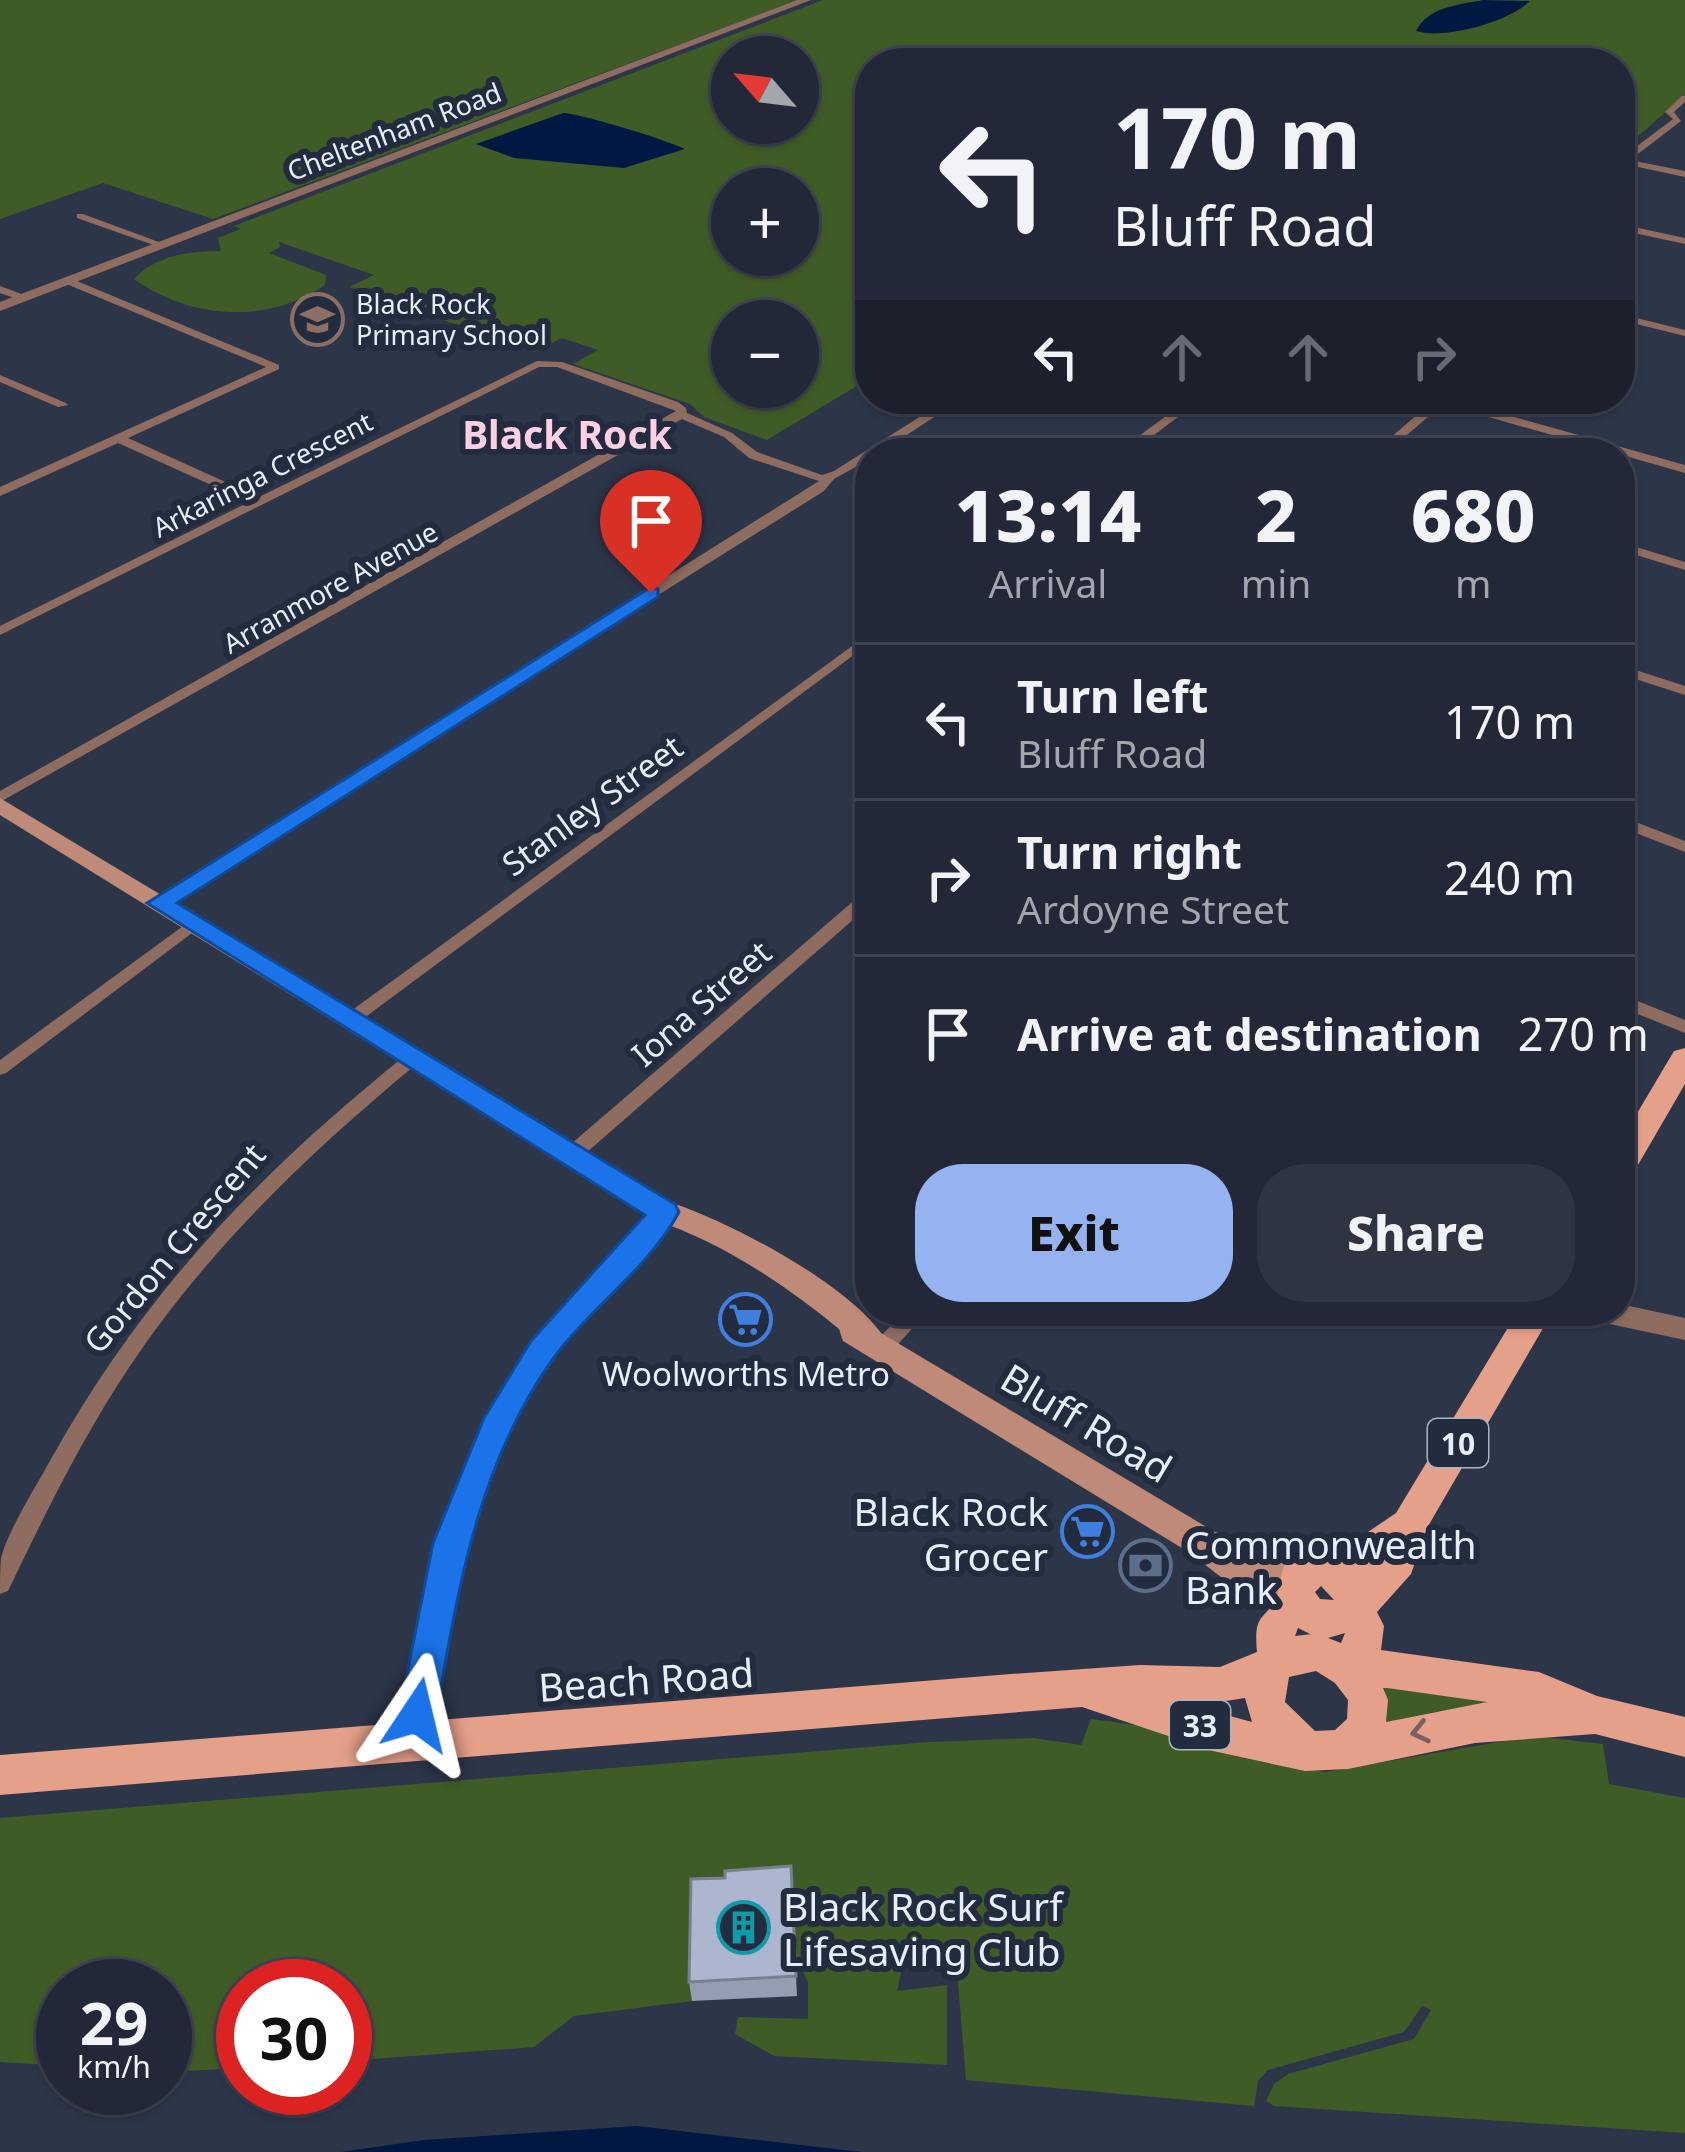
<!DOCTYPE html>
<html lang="en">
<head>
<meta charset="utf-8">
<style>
	:root { --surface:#222837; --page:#2e3442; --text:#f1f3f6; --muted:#a2a6ad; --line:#3f4452; --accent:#95b2f1 }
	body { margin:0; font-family:"Noto Sans",sans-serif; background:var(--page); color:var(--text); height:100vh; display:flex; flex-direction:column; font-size:45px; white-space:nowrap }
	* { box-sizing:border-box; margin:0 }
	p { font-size:39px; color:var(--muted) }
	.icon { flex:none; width:66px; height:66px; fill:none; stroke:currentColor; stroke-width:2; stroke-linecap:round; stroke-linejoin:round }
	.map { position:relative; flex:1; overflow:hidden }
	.details { position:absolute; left:855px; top:438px; width:780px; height:888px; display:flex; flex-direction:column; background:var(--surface); border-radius:48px; box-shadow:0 3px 9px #0004,0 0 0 3px var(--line) }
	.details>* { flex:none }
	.hud { position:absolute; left:855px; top:48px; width:780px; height:366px; border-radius:48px; box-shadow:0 3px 9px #0004,0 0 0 3px var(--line); background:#222837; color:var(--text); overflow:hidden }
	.needle { width:78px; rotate:298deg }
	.controls { position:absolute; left:711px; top:36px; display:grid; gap:24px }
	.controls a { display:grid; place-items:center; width:108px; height:108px; border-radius:50%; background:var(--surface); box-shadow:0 3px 9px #0004,0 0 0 3px var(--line); font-size:60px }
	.speed { position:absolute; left:36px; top:1959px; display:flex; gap:24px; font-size:60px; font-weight:700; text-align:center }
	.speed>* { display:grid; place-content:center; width:156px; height:156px; border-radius:50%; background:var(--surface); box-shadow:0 3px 9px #0004,0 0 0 3px var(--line); line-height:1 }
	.speed small { font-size:30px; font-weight:400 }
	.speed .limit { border:18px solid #d22; background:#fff; color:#111 }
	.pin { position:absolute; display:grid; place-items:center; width:102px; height:102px; color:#fff; margin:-123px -51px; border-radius:50% 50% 50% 0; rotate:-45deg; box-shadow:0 0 12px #0007 }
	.pin .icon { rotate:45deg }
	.me { position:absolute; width:132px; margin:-66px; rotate:10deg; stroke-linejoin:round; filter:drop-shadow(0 0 9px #0008) }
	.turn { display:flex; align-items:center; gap:42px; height:252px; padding:0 60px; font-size:54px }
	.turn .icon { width:156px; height:156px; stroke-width:2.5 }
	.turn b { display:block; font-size:84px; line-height:102px }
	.lanes { display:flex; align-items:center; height:114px; padding:0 60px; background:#0003; justify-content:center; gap:60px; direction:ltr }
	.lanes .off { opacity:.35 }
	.eta { display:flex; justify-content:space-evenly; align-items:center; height:204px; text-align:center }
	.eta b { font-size:72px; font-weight:800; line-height:84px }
	.button { display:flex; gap:24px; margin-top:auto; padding:24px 60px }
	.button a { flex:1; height:138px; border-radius:48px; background:var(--accent); color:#111; font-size:48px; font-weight:800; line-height:138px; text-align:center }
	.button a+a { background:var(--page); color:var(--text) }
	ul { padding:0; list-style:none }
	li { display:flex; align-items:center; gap:36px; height:156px; padding:0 60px; border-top:3px solid var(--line) }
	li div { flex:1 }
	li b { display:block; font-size:45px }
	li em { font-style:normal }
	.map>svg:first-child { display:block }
	.green { fill:#405c26; fill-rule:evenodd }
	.water { fill:#011942 }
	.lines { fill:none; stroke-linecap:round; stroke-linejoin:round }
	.minor { fill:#8e6c60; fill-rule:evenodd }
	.tertiary { fill:#8e6c60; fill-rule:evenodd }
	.secondary { fill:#bf8a78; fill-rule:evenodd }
	.primary { fill:#e5a089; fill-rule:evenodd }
	.wall { fill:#949db2 }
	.building { fill:#acb6cf; stroke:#787f91; stroke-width:3 }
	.oneway { stroke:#7a6060 }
	.route { fill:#1a73e8; stroke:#114b97; stroke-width:3 }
	.labels { text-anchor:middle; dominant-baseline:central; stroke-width:12; stroke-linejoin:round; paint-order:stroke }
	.far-street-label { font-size:27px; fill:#e7edfa; stroke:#232b3e }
	.far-poi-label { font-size:27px; fill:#e7edfa; stroke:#232b3e; text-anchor:start }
	.shield { fill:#232b3e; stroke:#acb3c2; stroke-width:3 }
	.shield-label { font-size:30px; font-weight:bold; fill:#e7edfa }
	.street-label { font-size:33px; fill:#e7edfa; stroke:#232b3e }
	.poi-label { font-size:33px; fill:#e7edfa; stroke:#232b3e }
	.far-district-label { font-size:39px; font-weight:bold; fill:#ffcfe3; stroke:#232b3e }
	.near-street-label { font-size:39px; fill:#e7edfa; stroke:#232b3e }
	.near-poi-label { font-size:39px; fill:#e7edfa; stroke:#232b3e; text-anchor:start }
</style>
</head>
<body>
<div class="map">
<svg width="1685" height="2152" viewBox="0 0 1685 2152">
	<rect width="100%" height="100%" fill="#2d3549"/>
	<path class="green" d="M0,0H797L213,219L103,183L0,219Z
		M823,0H1685V95L1620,152V63H870V378L767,440L704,417L690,404L573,364L598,350L562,338L534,352L349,287L374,275L279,242L280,247L269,253L326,275L325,285C269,324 191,320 134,279C156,255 190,251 221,251L218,238L241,229L234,226ZM732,57H798V123H732ZM732,189H798V255H732ZM732,321H798V387H732Z
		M1379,1685L1470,1690L1503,1706L1439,1711L1382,1723Z
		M1091,1719L1150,1727L1280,1765L1326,1772L1533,1736L1603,1744L1609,1784L1685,1798V2133L1274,2106L1266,2101L1274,2084L1288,2074L1414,2039L1431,2010L1422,2006L1404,2032L1268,2070L1258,2081L1254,2106L966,2080L957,1970L902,1968L897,1991L947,1985V2065L774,2056L735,2034L738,2017L808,2019V1982L795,1955L792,1888L692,2001L574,2016L534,2047L345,2061V1986H243V2068L165,2072V1986H63V2066L0,2062V1818L930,1742L1034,1738L1081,1745Z"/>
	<path class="water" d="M1483,0L1530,1C1509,22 1444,40 1416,31C1428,7 1457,5 1483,0Z
		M563,113C579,113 670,141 685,149L624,168L514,158L476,144Z
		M637,2126L862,2152H341L424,2140Z"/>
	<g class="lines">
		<path class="minor" d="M1682,96H1685V102L1674,112L1681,121L1630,160L1685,171V177L1624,164L1620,166V159L1673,119L1665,112Z
			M77,214H83L167,245L159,247L77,218Z
			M1620,224L1685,238V244L1620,230Z
			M64,279H72L279,365V369L128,438L259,497L537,361L562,362L678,402L686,408L687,413L732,433L757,452L822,475L834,471L948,399H962L879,453H870V459L834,479L824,491L159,908L153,907L151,903L153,899L819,481L749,458L724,437L682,419L0,802V791L676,411L557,367H539L0,635V626L249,502L118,443L0,496V487L266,367L64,283Z
			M0,286L27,296L28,298L23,301L0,293Z
			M1620,314L1685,330V336L1620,320Z
			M0,375L66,403L68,405L58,407L0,382Z
			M1189,399H1202L1130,453H1116Z
			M1435,399H1450L1685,465V473L1443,404L1386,453H1373Z
			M1620,542L1685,562V570L1620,550Z
			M870,633V643L356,1024H344L341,1020L344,1016Z
			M1620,665L1685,686V695L1620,674Z
			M1620,816L1685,841V852L1620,827Z
			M870,891V905L578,1160H564L562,1155L564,1150L864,892Z
			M194,918L202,923L200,927L6,1073L0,1075V1060Z
			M1620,994L1685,1020V1033L1620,1007Z
			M413,1052L419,1054L422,1058L419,1062C310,1152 209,1248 130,1366C82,1438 45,1514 8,1591L0,1594C0,1583 0,1569 1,1558C9,1528 36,1487 51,1459C145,1291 258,1174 407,1054Z
			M665,1205L672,1207L675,1212L672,1217C630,1262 586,1305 551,1354C470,1469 447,1607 425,1742L422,1750L413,1754L404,1750L401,1742C425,1602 451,1462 535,1344C571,1294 616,1251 658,1207Z
			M905,1311H928L890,1353L883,1355L876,1353L873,1347L876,1341Z"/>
		<path class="tertiary" d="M797,0H811L0,311V302Z
			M1620,1304L1685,1318V1340L1600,1322L1590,1319L1586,1311H1620Z"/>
		<path class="secondary" d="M0,798L675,1204C734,1224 845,1283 881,1333L1215,1532L1324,1558L1329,1569L1324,1580L1291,1584L1311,1593L1316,1604L1311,1615L1299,1620L1244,1595L1190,1553L843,1341L839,1329C784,1284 723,1243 655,1220L0,815Z"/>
		<path class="primary" d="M1685,1048V1084L1631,1177L1620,1181V1142L1674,1051Z
			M1518,1311H1553L1427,1528L1411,1574L1377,1612L1384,1626L1381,1650L1539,1672L1597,1696L1685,1717V1757L1595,1734L1475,1743L1348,1769L1305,1771L1213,1751L1082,1707L0,1795V1755L1011,1674L1140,1665L1220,1667L1257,1652C1253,1610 1266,1622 1276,1597C1280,1588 1280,1576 1284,1566L1308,1553L1343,1549L1396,1513ZM1321,1586L1334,1600L1320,1599L1315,1592ZM1298,1628L1310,1634H1312L1295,1636ZM1345,1633L1341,1643L1328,1638ZM1316,1671L1335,1683L1348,1700L1347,1719L1335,1730L1315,1731L1285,1702L1289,1677ZM1383,1688H1387L1487,1702L1386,1722L1388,1700ZM1245,1698L1252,1722L1193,1706Z"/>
	</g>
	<path class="wall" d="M791,1866L797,1996L692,2001L689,1982Z"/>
	<path class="building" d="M791,1866L796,1976L689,1982L691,1879L725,1878V1871Z"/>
	<defs><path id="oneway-chevron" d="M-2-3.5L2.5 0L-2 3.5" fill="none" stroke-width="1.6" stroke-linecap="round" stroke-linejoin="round" transform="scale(3)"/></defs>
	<use class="oneway" href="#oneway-chevron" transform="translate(1420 1732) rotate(167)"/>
	<path class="route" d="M651,587L658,589V597L177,903L675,1204L679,1212C649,1268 590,1308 553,1359C477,1465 458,1591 436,1715L430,1728L417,1733L404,1728L399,1715L433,1543L484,1418L531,1341L645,1215L147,903Z"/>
	<defs>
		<symbol id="school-ring" viewBox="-11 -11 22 22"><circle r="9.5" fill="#232b3e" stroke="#8d6e63" stroke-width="1.5"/><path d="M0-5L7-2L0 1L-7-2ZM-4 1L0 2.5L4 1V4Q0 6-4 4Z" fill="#8d6e63"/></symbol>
		<symbol id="supermarket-ring" viewBox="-11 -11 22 22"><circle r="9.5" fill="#232b3e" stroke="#3f7fe0" stroke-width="1.5"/><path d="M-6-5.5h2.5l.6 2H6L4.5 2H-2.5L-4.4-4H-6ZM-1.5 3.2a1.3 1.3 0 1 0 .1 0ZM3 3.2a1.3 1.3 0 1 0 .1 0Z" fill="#3f7fe0"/></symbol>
		<symbol id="bank-ring" viewBox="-11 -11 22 22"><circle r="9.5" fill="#232b3e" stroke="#5c6f8a" stroke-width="1.5"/><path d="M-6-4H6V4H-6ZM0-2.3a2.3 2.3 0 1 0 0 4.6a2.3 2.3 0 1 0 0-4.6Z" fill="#5c6f8a"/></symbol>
		<symbol id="building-ring" viewBox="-11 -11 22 22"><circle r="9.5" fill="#232b3e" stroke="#0f9aa8" stroke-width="1.5"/><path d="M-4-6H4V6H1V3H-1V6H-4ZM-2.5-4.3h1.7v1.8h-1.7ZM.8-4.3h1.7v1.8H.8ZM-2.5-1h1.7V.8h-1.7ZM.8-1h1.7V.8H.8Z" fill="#0f9aa8"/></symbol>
	</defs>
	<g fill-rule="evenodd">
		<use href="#school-ring" x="288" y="290" width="59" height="59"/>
		<use href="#supermarket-ring" x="716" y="1290" width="59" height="59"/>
		<use href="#supermarket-ring" x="1058" y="1502" width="59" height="59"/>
		<use href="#bank-ring" x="1116" y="1536" width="59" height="59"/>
		<use href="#building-ring" x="714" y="1898" width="59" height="59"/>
	</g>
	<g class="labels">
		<g class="far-street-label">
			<text transform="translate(394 131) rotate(-21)">Cheltenham Road</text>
			<text transform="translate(262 474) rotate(-27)">Arkaringa Crescent</text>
			<text transform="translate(330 587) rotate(-29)">Arranmore Avenue</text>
		</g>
		<g class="far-poi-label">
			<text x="356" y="303">Black Rock<tspan x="356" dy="31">Primary School</tspan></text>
		</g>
		<g class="shield">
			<rect x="1428" y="1419" width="60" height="48" rx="9"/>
			<rect x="1170" y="1701" width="60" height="48" rx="9"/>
		</g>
		<g class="shield-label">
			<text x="1458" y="1443">10</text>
			<text x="1200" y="1725">33</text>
		</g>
		<g class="street-label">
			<text transform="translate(592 805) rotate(-36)">Stanley Street</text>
			<text transform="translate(701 1003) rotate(-41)">Iona Street</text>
			<text transform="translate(174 1248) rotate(-50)">Gordon Crescent</text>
		</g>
		<g class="poi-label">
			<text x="746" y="1373">Woolworths Metro</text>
		</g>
		<g class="far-district-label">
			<text x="567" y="433">Black Rock</text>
		</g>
		<g class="near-street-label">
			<text transform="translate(1087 1422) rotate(31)">Bluff Road</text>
			<text transform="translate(646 1679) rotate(-4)">Beach Road</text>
		</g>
		<g class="near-poi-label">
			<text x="1048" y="1510" text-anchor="end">Black Rock<tspan x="1048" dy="45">Grocer</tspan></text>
			<text x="1185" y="1543">Commonwealth<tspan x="1185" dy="45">Bank</tspan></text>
			<text x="783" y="1905">Black Rock Surf<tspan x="783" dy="45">Lifesaving Club</tspan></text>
		</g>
	</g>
</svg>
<div class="controls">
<a><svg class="needle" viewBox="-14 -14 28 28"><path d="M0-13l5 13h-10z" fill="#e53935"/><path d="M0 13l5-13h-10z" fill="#a2a6ad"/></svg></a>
<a>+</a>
<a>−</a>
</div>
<div class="speed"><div>29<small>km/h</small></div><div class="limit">30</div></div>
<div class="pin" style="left:651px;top:593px;background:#d93025"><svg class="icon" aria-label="arrive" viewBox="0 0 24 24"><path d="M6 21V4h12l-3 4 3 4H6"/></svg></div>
<svg class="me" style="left:417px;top:1715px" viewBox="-20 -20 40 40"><path d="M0-17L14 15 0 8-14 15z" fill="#1a73e8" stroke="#fff" stroke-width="4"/></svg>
<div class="hud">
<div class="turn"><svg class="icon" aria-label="left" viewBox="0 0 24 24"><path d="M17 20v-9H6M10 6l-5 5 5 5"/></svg><div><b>170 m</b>Bluff Road</div></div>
<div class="lanes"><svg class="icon" aria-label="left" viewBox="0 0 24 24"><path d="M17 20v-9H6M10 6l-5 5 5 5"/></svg><svg class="icon off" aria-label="ahead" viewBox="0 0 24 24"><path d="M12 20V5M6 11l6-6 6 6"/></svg><svg class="icon off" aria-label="ahead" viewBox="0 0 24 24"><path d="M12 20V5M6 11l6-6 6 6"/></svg><svg class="icon off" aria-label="right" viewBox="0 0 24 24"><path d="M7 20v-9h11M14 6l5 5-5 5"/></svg></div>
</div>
<section class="details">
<div class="eta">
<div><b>13:14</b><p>Arrival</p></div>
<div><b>2</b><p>min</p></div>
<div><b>680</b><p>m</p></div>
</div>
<ul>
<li><svg class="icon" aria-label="left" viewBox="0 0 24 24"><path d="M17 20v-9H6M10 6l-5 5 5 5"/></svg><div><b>Turn left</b><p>Bluff Road</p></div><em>170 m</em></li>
<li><svg class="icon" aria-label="right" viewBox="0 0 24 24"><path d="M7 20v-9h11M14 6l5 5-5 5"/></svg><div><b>Turn right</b><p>Ardoyne Street</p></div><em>240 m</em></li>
<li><svg class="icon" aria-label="arrive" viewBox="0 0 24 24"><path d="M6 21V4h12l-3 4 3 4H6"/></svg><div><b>Arrive at destination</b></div><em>270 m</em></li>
</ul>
<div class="button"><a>Exit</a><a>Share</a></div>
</section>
</div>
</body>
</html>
